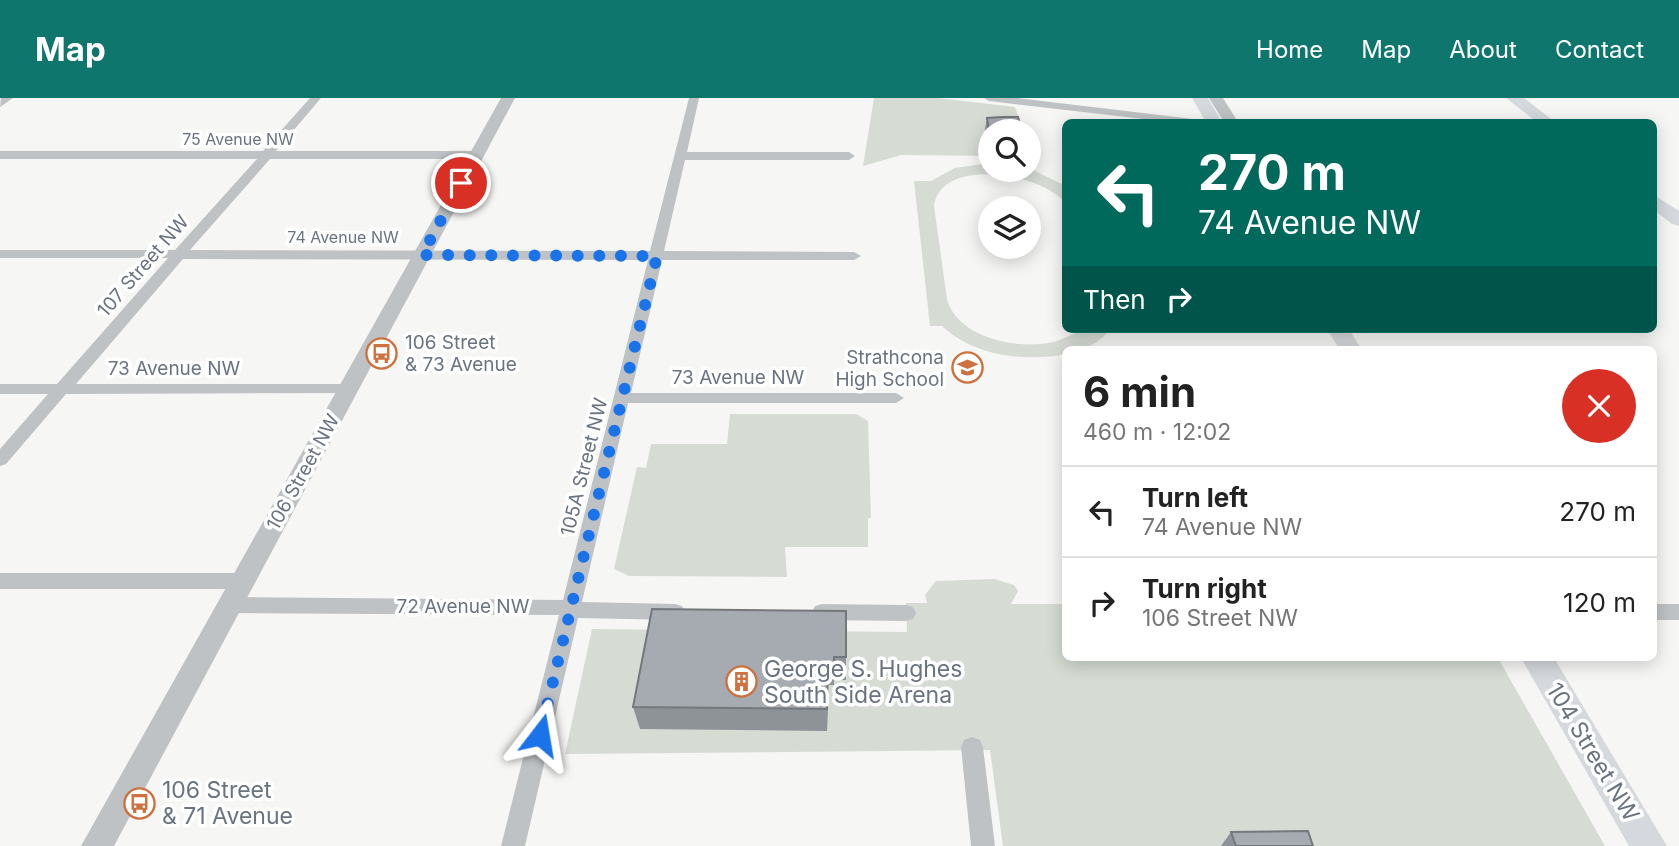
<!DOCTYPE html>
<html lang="en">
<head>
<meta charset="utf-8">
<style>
	:root { --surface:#fff; --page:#f2f2f2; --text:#222; --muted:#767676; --line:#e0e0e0; --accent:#0f766e }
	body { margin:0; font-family:Inter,sans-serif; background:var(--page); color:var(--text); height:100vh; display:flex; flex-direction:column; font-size:26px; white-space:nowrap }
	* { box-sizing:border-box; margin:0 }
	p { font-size:23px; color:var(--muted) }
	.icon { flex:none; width:38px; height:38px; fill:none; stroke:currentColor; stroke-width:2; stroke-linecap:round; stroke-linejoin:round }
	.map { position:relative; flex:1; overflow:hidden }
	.side { position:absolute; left:1062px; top:248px; width:595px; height:315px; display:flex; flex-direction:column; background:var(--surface); border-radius:10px; box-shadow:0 4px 18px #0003 }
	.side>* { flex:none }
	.banner { position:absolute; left:1062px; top:21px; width:595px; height:214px; border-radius:10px; box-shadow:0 4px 18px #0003; background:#00695c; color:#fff; overflow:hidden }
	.fabs { position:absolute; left:978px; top:21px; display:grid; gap:14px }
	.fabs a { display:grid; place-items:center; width:63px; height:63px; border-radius:50%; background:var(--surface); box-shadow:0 4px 18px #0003; font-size:35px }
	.pin { position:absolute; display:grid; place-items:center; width:60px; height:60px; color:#fff; margin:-30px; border:4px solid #fff; border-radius:50%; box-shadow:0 2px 7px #0007 }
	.me { position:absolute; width:77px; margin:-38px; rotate:14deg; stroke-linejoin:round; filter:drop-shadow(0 0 5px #0008) }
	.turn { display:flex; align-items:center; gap:24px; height:147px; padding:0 21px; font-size:32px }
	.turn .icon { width:91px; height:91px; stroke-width:2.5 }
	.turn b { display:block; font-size:49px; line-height:60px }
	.then { display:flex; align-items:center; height:66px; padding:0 21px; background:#0003; gap:14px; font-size:26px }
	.round { display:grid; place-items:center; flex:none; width:74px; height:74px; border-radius:37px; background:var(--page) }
	.headline { display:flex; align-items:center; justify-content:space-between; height:119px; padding:0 21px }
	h1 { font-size:42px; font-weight:700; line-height:52px }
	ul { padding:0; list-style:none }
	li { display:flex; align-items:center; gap:21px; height:91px; padding:0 21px; border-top:2px solid var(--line) }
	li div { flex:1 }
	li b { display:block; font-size:26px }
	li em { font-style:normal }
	header { display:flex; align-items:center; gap:42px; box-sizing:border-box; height:98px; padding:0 35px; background:var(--accent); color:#fff }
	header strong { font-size:33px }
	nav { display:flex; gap:38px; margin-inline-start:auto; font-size:24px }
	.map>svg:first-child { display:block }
	.green { fill:#d6dbd4 }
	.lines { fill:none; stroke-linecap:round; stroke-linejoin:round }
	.minor { fill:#bfc2c5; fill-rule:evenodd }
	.tertiary { fill:#bfc2c5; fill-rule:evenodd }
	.secondary { fill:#d5d8dc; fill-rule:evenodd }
	.wall { fill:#8e9398 }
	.shaded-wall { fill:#74787c }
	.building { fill:#a5abb1; stroke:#74787c; stroke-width:2 }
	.route { stroke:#1a73e8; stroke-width:12; stroke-dasharray:0 21.6 }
	.labels { text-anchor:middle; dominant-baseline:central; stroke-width:7; stroke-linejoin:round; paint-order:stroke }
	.far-street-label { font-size:16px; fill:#6a7481; stroke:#fff }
	.street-label { font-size:19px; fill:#6a7481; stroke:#fff }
	.poi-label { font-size:19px; fill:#6a7481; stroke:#fff; text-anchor:start }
	.near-poi-label { font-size:23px; fill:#6a7481; stroke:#fff; text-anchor:start }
	.near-street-label { font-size:23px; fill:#6a7481; stroke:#fff }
</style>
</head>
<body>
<header>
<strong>Map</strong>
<nav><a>Home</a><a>Map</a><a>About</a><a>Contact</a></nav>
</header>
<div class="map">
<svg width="1679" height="748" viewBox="0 0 1679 748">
	<rect width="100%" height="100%" fill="#f6f7f4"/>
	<path class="green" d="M874,0H938L1015,9L1023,33H990V58L901,57L863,68Z
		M990,65V72L1029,70L1066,88V106C1043,75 941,58 934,108L947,201C957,239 1014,251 1048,245C1062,243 1071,236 1083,232C1090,229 1103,231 1110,231C1100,246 1084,252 1066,252V256C1024,264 974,258 942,228H930L914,83H931L955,70Z
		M730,316H856L868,323L871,420H868V449H785L787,479L629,478L614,471L637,369L646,370L651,346H727Z
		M994,481L1014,487L1018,493L1011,506H1066V560H1498L1605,748H1003L990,652L565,656L592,531L907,534L906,505H927L925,497L936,483Z"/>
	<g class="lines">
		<path class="minor" d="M13,0L0,9L1,0Z
			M310,0H321L276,53H477L483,57L477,61H270L190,152L650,153L689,0H699L687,54H849L855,58L849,62H685L664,153L854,154L861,158L854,162H662L631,295H896L904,300L896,305H628L582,504L675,506L682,508L685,514L682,520L675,522L578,520L525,748H501L559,517L229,515L222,513L219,507L222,501L229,499L563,502L648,162L183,161L76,286H349L357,291L355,295L66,296L6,366L0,368V351L48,296H0V286H57L168,160H0V152H175L257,61H0V53H263Z
			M984,0H1017L1193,21L1199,24H1169L989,3Z
			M0,475H242L249,477L252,483L249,489L242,491H0Z
			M822,506L906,507L913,509L916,515L913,521L906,523L822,522L815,520L812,514L815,508Z
			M1654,506H1679V522H1654Z
			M972,639L980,642L983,649L995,748H971L961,649L964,642Z"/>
		<path class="tertiary" d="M501,0H515L114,748H81Z
			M1209,0H1223L1238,24H1224Z"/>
		<path class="secondary" d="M1192,0H1208L1222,24H1206Z
			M1506,0H1524L1555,24H1537Z
			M1654,97L1679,113V128L1672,126L1654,112Z
			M1327,231H1349L1362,252H1340Z
			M1521,560H1554L1667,748H1629Z"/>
	</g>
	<path class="wall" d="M987,20L990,33V44H988L985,31Z
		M846,513V582H834V587H828L827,633L640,631L633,609Z
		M1231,734L1313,748H1221Z"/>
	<path class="shaded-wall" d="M828,565V587L827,633V611Z"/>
	<path class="building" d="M1002,19H1018L1022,33H989L987,20Z
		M652,511L846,513V559H834V565H828L827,611L633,609Z
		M1308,733L1313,748H1236L1231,734Z"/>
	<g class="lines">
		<path class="route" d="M461,85L422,157L657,158L540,637"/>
	</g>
	<defs>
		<symbol id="bus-ring" viewBox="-11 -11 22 22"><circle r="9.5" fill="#fff" stroke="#cc713f" stroke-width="1.5"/><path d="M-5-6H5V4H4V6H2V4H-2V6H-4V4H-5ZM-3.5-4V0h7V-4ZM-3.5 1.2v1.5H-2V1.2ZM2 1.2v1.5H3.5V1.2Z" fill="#cc713f"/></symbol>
		<symbol id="school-ring" viewBox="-11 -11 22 22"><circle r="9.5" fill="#fff" stroke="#cc713f" stroke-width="1.5"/><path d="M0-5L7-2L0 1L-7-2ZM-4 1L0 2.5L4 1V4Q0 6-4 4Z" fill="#cc713f"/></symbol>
		<symbol id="building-ring" viewBox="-11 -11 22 22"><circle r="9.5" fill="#fff" stroke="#cc713f" stroke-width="1.5"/><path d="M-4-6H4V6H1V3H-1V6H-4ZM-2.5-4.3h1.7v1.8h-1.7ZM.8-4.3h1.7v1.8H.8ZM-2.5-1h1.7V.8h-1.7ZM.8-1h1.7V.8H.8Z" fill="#cc713f"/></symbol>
	</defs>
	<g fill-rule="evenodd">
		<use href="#bus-ring" x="364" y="238" width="35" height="35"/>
		<use href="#school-ring" x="950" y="252" width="35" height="35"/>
		<use href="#building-ring" x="724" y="566" width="35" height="35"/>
		<use href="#bus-ring" x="122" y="688" width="35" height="35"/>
	</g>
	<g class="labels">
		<g class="far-street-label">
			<text x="238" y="41">75 Avenue NW</text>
			<text x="343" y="139">74 Avenue NW</text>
		</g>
		<g class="street-label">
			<text transform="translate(143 168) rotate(-49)">107 Street NW</text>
			<text x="174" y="270">73 Avenue NW</text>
			<text x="738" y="279">73 Avenue NW</text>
			<text transform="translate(584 369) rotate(-76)">105A Street NW</text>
			<text transform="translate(303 374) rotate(-61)">106 Street NW</text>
			<text x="463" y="508">72 Avenue NW</text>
		</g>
		<g class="poi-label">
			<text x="405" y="244">106 Street<tspan x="405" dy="22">&amp; 73 Avenue</tspan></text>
			<text x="944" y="259" text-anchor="end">Strathcona<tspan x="944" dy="22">High School</tspan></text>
		</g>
		<g class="near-poi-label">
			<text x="764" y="571">George S. Hughes<tspan x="764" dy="26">South Side Arena</tspan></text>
			<text x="162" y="692">106 Street<tspan x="162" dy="26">&amp; 71 Avenue</tspan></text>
		</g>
		<g class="near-street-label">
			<text transform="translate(1593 654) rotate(59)">104 Street NW</text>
		</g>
	</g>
</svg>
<div class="fabs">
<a><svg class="icon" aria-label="search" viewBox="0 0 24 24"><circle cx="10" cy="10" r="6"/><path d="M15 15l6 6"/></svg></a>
<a><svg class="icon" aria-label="layers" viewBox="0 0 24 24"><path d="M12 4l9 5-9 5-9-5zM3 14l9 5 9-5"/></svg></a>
</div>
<div class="pin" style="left:461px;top:85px;background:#d93025"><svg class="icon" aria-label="arrive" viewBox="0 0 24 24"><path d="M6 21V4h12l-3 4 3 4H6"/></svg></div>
<svg class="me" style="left:540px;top:637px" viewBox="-20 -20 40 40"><path d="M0-17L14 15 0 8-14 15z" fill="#1a73e8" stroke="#fff" stroke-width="4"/></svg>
<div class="banner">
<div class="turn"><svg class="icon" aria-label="left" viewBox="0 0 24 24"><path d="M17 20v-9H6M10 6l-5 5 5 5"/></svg><div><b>270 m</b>74 Avenue NW</div></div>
<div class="then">Then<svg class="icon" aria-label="right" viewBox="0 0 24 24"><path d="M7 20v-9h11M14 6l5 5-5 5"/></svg></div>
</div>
<section class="side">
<div class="headline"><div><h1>6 min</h1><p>460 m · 12:02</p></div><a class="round" style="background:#d93025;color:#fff"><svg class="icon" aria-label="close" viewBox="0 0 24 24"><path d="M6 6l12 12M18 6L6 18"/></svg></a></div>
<ul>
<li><svg class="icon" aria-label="left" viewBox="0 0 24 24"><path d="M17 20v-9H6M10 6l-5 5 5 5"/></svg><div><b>Turn left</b><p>74 Avenue NW</p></div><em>270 m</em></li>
<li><svg class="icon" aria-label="right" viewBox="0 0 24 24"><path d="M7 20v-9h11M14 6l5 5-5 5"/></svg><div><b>Turn right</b><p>106 Street NW</p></div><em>120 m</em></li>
</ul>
</section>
</div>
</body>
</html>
